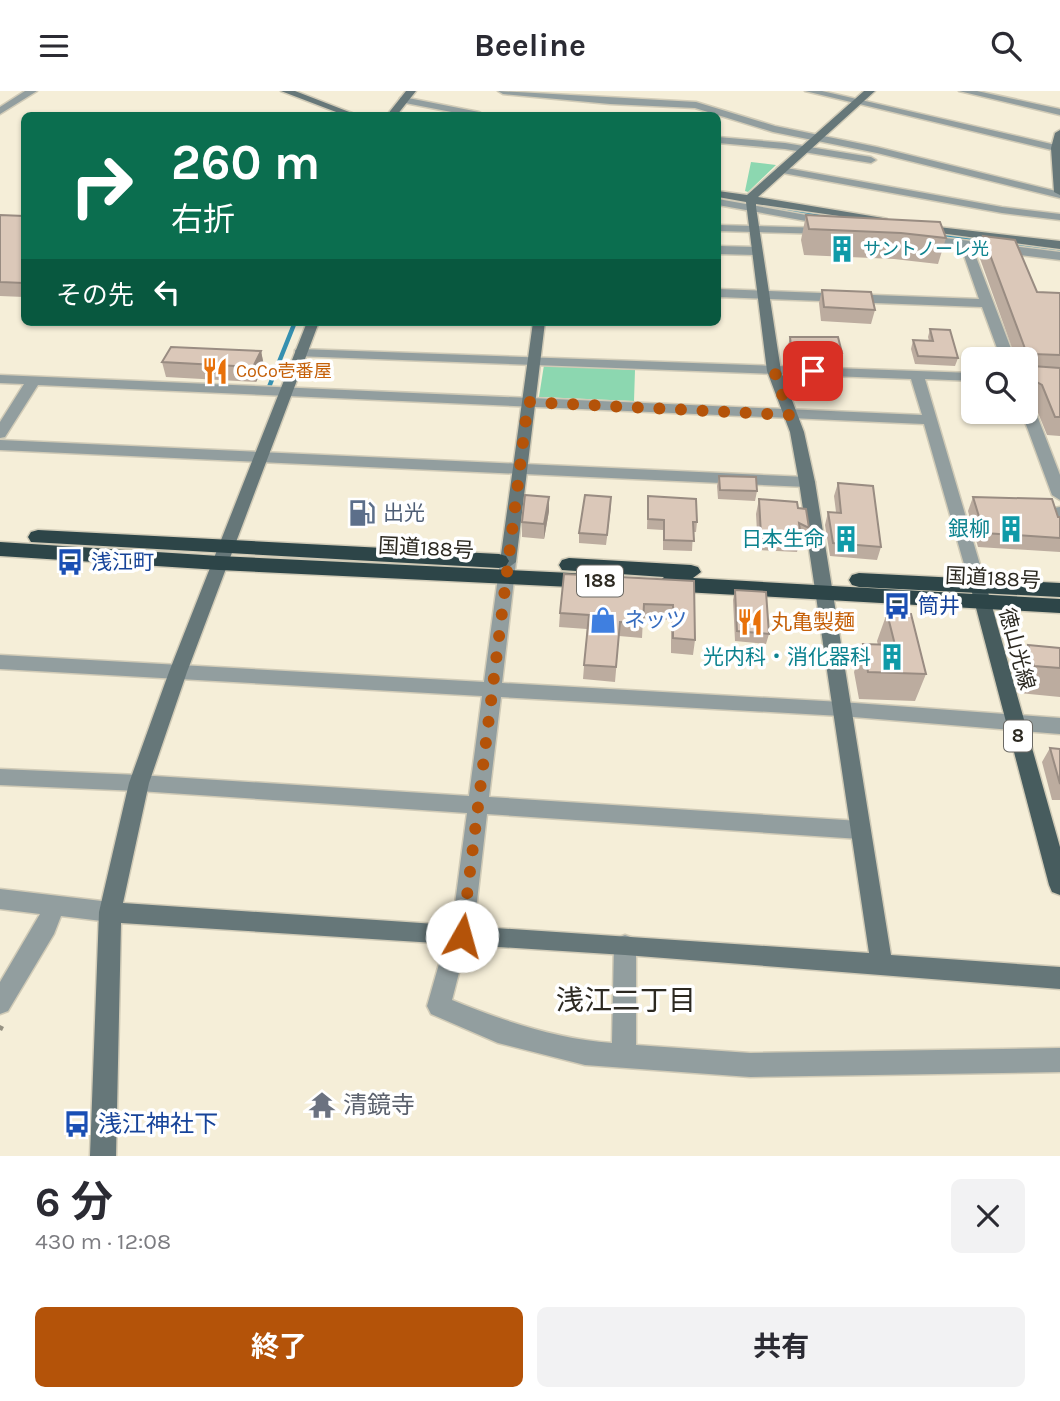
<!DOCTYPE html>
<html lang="ja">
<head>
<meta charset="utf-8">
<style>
	:root { --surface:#fff; --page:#f2f2f3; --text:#2b2b33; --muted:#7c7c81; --accent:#b45309 }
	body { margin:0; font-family:Karla,"Noto Sans JP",sans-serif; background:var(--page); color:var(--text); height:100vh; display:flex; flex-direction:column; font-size:26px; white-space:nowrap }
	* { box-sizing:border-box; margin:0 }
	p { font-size:23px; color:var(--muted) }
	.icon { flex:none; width:38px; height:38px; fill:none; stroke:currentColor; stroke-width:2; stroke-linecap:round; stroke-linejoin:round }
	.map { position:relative; height:1065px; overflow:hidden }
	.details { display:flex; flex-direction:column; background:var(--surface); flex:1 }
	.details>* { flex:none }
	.hud { position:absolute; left:21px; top:21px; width:700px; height:214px; border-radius:10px; box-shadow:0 2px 5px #0004; background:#0b6e4f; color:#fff; overflow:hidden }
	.fabs { position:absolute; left:961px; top:256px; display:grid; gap:14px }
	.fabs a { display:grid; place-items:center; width:77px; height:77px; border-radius:10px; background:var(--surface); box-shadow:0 2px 5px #0004; font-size:35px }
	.pin { position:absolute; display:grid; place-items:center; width:60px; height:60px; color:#fff; margin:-30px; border-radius:14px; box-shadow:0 4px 10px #0006 }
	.me { position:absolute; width:77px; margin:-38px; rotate:7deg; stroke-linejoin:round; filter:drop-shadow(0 0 5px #0008) }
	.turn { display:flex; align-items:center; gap:24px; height:147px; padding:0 35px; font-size:32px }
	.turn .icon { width:91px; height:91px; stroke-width:2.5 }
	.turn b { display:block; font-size:49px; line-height:60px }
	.then { display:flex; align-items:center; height:66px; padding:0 35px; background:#0003; gap:14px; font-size:26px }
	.round { display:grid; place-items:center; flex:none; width:74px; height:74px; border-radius:10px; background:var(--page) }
	.overview { display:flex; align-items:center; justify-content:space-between; height:119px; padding:0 35px }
	h1 { font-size:42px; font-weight:700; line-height:52px }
	.button { display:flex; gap:14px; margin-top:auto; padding:14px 35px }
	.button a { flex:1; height:80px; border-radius:10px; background:var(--accent); color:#fff; font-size:28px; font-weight:700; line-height:80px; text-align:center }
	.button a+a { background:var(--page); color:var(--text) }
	header { display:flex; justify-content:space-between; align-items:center; height:91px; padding:0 35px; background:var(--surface); font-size:32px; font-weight:700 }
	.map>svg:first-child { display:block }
	.green { fill:#8cd7b0 }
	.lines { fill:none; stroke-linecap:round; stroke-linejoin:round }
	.stream-far1 { stroke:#3690b0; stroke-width:3.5 }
	.stream { stroke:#3690b0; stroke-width:4.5 }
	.street-casing { stroke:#d1cbb7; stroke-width:3 }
	.secondary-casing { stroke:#d1cbb7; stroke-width:3 }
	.primary-casing { stroke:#d1cbb7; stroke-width:3 }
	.highway-casing { stroke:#d1cbb7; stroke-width:3 }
	.path { stroke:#979283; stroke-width:4.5; stroke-dasharray:4.5 4.5; stroke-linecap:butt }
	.street { fill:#929e9f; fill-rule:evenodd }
	.secondary { fill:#667779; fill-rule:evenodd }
	.primary { fill:#475c5e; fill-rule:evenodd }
	.highway { fill:#2d4548; fill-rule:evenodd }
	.wall { fill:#bcac9f }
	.shaded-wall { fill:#998c82 }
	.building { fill:#dbc8b9; stroke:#998c82; stroke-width:2 }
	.route { stroke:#b45309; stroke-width:12; stroke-dasharray:0 21.6 }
	.labels { text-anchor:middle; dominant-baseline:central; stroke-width:7; stroke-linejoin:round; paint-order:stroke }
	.far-culture-label { font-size:18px; fill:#0d838f; stroke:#fff; text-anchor:start }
	.far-food-label { font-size:18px; fill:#c56008; stroke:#fff; text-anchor:start }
	.shield { fill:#fff; stroke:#6b6964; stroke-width:2 }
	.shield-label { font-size:19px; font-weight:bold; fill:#2c2921 }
	.service-label { font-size:21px; fill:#4e5e75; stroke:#fff; text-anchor:start }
	.culture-label { font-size:21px; fill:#0d838f; stroke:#fff; text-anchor:end }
	.street-label { font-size:21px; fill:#2c2921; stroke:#fff }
	.transit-label { font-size:21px; fill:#164399; stroke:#fff; text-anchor:start }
	.shop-label { font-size:21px; fill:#366cbe; stroke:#fff; text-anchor:start }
	.food-label { font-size:21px; fill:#c56008; stroke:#fff; text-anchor:start }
	.near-worship-label { font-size:24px; fill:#5b616d; stroke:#fff; text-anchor:start }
	.near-transit-label { font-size:24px; fill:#164399; stroke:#fff; text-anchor:start }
	.near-neighbourhood-label { font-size:28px; fill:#2c2921; stroke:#fff }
</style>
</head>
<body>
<header><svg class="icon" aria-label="menu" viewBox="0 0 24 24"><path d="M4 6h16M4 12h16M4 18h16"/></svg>Beeline<svg class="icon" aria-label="search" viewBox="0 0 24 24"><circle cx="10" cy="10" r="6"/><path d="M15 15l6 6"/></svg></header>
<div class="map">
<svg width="1060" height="1065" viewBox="0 0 1060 1065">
	<rect width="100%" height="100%" fill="#f5eed8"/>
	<path class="green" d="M751,71L776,74L748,101L745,100Z
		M544,274L635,279L634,310L539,306Z"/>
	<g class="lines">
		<path class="stream-far1" d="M718,107L735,110
			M765,116L825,126
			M938,144L987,151
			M1011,154L1060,159"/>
		<path class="stream" d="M269,296L295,231"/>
		<defs>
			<path id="street" d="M25,0H37L0,23V16Z
				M498,0L696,11L775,35L877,56L1060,101V107L877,62L773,41L695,17L610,13L503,3Z
				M805,0H822L1060,55V61Z
				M959,0H977L1060,18V24Z
				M403,6L479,21L484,24H467L400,11V7Z
				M718,46L785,52L871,66L876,69L871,72L785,58L718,52Z
				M781,76L1002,116L1060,123V129L1002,122L777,81V77Z
				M718,108L828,128L834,131L828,134L718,114Z
				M718,134L826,137L832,140L826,143L718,140Z
				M921,144L1060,161V169L973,158L1015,268H1001L982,216L718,206V198L979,208L961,156L917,150L915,148Z
				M718,155L756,156L762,160L756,164L718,163Z
				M300,258L973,282V290L925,288L986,494L978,500L970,494L924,333L38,294L5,346L0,347V331L24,293L0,292V284L922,324L911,288L295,265V259Z
				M1026,310L1033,314L1060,384V409L1052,404L1021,320H1026Z
				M0,349L807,386L815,391L807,396L0,359Z
				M1060,416V430L1052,425L1054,417Z
				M508,465L516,471L502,592L841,611L1060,627V643L841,625L501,606L489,706L860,730L867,733L870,739L867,745L860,748L487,723L473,845L464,862L452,909C503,930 557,948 612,952L614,854L617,847L625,844L633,847L636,854V954L750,962L1060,957V981L750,986L585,974L498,952L431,923L427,915L443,859L451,843L467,722L139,700L0,694V678L139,684L469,705L482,605L0,578V564L484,591L500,471Z
				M0,798L110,811L118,814L121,821L118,828L110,831L61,825L54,843L8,920L0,923V891L40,823L0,818Z"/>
			<path id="secondary" d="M281,0H295L357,24H344Z
				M406,0H416L397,24H387Z
				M864,0H875L758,106L883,127L887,128V132L756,113V116L781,280L804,341L815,391L891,864L1060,876V898L625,864L121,832L116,1065H90L99,821L129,692L169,581L307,231H319L187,581L149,692L123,812L869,862L799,391L790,341L767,280L746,111L718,106V100L747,104Z
				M1060,39V104L1054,101L1051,57L1055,42Z
				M921,134L1060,150V158L917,139L915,137Z
				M533,231H545L516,471L508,477L500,471Z"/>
			<path id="primary" d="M978,488L986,494L1060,756V804L1052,801L1049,794L970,494Z"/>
			<path id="highway" d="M38,439L499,463L506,465L509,470L506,475L499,477L31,451L28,446L31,441Z
				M0,451L219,465L592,483L599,485L602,490L599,495L592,497L219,479L0,465Z
				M569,467L691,474L698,476L701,481L693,487L1060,508V522L666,500L659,498L656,493L664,486L562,479L559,474L562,469Z
				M859,482L1060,492V506L859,496L852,494L849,489L852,484Z"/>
		</defs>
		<use href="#street" class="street-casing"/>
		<use href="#secondary" class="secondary-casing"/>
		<use href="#primary" class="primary-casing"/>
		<use href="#highway" class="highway-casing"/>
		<path class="path" d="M0,939L4,931"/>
		<use href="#street" class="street"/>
		<use href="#secondary" class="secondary"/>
		<use href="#primary" class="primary"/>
		<use href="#highway" class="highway"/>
	</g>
	<path class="wall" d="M0,124L24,125V206L0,205Z
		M806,124L946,147L938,173L894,168L804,164L801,149Z
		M983,145L1037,201L1060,202V345L1047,344L1034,312L1027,308L1026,312V268H1016L978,162Z
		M822,199L875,219L871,233L821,230L819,212Z
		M930,238L958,267L955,275L915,273L911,258L913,249L929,250L928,246Z
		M790,246L842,262L840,271H823L822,274L790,273L788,255Z
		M261,260L264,275L256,291L166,286L162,271Z
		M793,277L828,287L826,297L792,295L791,286Z
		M970,281H973V317H971L964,299Z
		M719,385L757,400L755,410L718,408L717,395Z
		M838,392L881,456L877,469L830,465L825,434L828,421H836L834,405Z
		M648,405L697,431L696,441H693L692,460L663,459V439L647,438Z
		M973,406L1060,426V461L978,456L968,420Z
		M759,408L798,417L809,437L805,452L800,449L797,461L758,459L756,423Z
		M611,416L606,454L579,452V442Z
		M549,420L544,448L522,446V431Z
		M694,490L695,549L693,564L671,562V529L643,527L642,547L619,545L615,591L583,588L587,538L559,536L560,522Z
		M735,499L769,543L766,553L735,550L733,509Z
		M887,522L926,583L915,610L859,608L854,581L863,553L878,554L877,550Z
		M1028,554L1060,557V606L1019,602L1014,581Z
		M1050,657L1060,658V709H1052L1042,671Z"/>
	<path class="shaded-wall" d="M261,260L264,275L256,291L253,276Z
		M549,406V420L544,448V433Z"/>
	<path class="building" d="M0,124L24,125V192L0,191Z
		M806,124L940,131L946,147L901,142L809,138Z
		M983,145L1015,149L1037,201L1060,202V264L1033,263L1030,271Z
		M822,199L871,201L875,219L824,216Z
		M930,238L950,239L958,267L918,265L913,249L933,250Z
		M790,246H838L842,262L824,261V264L792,263Z
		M171,256L261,260L253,276L162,271Z
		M1032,275L1060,277V326H1055L1042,294L1033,289L1031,299H1026V282L1035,283Z
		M793,277L826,278L828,287L794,285Z
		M719,385L756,386L757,400L720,399Z
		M838,392L873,395L881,456L833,452L828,421L841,422Z
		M525,404L549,406L544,433L522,431Z
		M585,404L611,406L607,444L579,442Z
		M648,405L696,408L697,431H693L694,450L664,449V429L648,428Z
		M973,406L1052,408L1058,426H1060V447L984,442Z
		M759,408L797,411L798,417L806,418L809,437L799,432L801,447L761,444Z
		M564,483L694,490L695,549L673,547V514L644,513L643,532L620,531L616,576L584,574L589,524L560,522Z
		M735,499L766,501L769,543L737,540Z
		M887,522L911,523L926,583L868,581L863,553L895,554Z
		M1028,554L1060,557V577L1034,575Z
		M1050,657L1060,658V693Z"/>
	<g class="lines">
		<path class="route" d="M462,845L528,311L789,324L774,279L813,280"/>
	</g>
	<defs>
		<symbol id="building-bare" viewBox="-9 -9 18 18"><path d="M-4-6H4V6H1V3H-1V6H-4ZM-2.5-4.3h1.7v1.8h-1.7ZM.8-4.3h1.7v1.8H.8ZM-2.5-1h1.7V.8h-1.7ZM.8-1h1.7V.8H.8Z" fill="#0f9aa8" stroke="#fff" stroke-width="2.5" paint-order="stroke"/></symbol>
		<symbol id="restaurant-bare" viewBox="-9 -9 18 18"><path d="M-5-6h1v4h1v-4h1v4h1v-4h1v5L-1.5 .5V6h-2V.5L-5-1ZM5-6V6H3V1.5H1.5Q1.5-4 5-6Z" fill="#e8710a" stroke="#fff" stroke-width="2.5" paint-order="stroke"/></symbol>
		<symbol id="fuel-bare" viewBox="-9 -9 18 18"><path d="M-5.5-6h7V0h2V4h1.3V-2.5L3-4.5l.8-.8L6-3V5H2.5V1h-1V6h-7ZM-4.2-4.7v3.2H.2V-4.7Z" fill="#5c6f8a" stroke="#fff" stroke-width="2.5" paint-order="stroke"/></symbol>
		<symbol id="bus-bare" viewBox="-9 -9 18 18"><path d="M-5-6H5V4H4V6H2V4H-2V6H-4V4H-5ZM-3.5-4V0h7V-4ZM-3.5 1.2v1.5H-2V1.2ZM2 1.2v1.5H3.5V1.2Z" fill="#1a4fb4" stroke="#fff" stroke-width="2.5" paint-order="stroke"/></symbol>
		<symbol id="shop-bare" viewBox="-9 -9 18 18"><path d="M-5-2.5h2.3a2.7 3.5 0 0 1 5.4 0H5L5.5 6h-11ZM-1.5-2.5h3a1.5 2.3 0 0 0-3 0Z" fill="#3f7fe0" stroke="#fff" stroke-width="2.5" paint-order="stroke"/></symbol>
		<symbol id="temple-bare" viewBox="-9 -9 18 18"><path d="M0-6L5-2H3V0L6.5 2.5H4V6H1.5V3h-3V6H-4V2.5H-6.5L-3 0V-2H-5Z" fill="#6b7280" stroke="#fff" stroke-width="2.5" paint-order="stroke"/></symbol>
	</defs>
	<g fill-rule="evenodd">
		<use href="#building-bare" x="823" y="139" width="38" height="38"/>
		<use href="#restaurant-bare" x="196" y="261" width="38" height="38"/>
		<use href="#fuel-bare" x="343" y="403" width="38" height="38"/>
		<use href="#building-bare" x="992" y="419" width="38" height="38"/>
		<use href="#building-bare" x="827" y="429" width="38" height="38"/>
		<use href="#bus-bare" x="51" y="452" width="38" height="38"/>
		<use href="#bus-bare" x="878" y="496" width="38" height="38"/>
		<use href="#shop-bare" x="584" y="510" width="38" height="38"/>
		<use href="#restaurant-bare" x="731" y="512" width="38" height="38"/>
		<use href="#building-bare" x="873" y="547" width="38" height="38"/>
		<use href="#temple-bare" x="303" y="995" width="38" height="38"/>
		<use href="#bus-bare" x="58" y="1014" width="38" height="38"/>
	</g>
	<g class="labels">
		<g class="far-culture-label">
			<text x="863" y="158">サントノーレ光</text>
		</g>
		<g class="far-food-label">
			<text x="236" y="280">CoCo壱番屋</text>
		</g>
		<g class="shield">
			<rect x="577" y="474.5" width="46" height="31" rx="5"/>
			<rect x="1004" y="629.5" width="28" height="31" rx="5"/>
		</g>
		<g class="shield-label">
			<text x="600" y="490">188</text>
			<text x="1018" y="645">8</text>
		</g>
		<g class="service-label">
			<text x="383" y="422">出光</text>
		</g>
		<g class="culture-label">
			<text x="990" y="438">銀柳</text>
			<text x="825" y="448">日本生命</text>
			<text x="871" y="566">光内科・消化器科</text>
		</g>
		<g class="street-label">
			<text transform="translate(426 457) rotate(3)">国道188号</text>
			<text transform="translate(993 487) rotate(3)">国道188号</text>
			<text transform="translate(1017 558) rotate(75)">徳山光線</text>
		</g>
		<g class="transit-label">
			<text x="91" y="471">浅江町</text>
			<text x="918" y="515">筒井</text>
		</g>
		<g class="shop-label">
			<text x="624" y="529">ネッツ</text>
		</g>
		<g class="food-label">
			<text x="771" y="531">丸亀製麺</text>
		</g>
		<g class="near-worship-label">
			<text x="343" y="1014">清鏡寺</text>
		</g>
		<g class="near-transit-label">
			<text x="98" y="1033">浅江神社下</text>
		</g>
		<g class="near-neighbourhood-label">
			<text x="626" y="909">浅江二丁目</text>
		</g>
	</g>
</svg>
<div class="fabs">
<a><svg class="icon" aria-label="search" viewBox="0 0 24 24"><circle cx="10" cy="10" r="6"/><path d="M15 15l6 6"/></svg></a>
</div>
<div class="pin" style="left:813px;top:280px;background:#d93025"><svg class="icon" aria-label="arrive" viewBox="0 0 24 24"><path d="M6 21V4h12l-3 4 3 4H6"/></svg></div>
<svg class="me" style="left:462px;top:845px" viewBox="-20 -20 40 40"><circle r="19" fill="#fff"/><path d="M0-13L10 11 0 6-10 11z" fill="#b45309"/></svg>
<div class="hud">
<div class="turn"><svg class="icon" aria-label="right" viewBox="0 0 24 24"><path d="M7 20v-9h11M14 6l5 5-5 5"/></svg><div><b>260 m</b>右折</div></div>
<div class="then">その先<svg class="icon" aria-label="left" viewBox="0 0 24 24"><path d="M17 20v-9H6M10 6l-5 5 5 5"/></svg></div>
</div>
</div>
<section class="details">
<div class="overview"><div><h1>6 分</h1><p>430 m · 12:08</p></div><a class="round"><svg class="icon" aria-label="close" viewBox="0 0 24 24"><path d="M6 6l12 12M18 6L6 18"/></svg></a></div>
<div class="button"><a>終了</a><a>共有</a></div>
</section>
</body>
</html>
